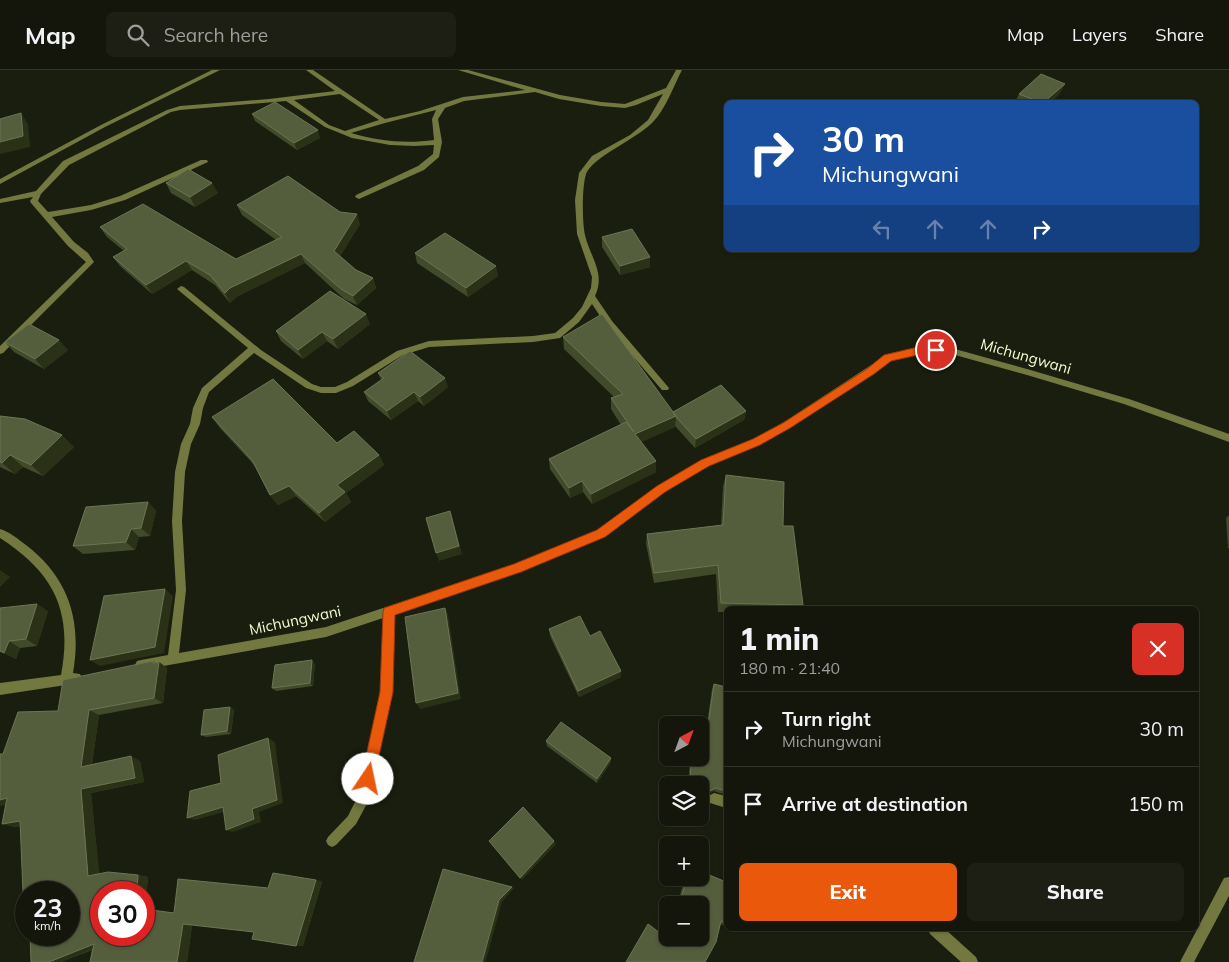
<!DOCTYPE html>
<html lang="en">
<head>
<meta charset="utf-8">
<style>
	:root { --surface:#14160b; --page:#1d1f14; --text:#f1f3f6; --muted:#9d9f9d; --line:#33352c; --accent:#ea580c }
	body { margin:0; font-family:Mulish,sans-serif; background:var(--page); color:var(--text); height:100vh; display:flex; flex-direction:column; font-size:19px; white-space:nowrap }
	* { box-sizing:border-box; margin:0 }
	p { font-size:16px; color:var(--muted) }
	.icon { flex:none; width:28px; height:28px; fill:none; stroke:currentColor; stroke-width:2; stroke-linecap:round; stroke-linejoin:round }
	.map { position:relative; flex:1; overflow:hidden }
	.details { position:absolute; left:724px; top:536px; width:475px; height:325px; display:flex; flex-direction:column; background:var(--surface); border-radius:8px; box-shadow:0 1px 4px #0004,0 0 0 1px var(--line) }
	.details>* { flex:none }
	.guide { position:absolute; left:724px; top:30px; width:475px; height:152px; border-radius:8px; box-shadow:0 1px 4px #0004,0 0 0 1px var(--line); background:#1a4fa0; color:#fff; overflow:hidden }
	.needle { width:32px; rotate:41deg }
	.fabs { position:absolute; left:659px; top:646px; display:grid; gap:10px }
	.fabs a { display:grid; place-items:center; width:50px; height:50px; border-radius:8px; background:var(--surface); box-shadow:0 1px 4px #0004,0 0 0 1px var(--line); font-size:25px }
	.speed { position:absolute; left:15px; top:811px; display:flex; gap:10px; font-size:25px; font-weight:700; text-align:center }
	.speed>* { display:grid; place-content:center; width:65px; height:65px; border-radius:50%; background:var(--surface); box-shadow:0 1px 4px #0004,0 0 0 1px var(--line); line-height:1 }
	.speed small { font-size:12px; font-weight:400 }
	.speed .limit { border:8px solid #d22; background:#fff; color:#111 }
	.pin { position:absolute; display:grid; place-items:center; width:42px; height:42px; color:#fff; margin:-21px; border:2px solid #fff; border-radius:50%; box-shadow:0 1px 5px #0007 }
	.me { position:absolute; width:55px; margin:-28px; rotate:11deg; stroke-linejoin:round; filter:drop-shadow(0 0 4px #0008) }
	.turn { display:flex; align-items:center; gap:18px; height:105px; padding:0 15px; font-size:22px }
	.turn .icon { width:65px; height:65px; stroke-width:2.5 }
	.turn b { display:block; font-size:35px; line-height:42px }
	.lanes { display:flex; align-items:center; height:48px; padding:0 15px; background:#0003; justify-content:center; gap:25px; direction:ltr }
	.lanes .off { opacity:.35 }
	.round { display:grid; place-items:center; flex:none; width:52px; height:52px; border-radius:8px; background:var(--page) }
	.headline { display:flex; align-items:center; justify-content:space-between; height:85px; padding:0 15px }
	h1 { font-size:30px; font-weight:800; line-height:38px }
	.action { display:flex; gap:10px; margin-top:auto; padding:10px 15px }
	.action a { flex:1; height:58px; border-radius:8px; background:var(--accent); color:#fff; font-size:20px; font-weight:800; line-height:58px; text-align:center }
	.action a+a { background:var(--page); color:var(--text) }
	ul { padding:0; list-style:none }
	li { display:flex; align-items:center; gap:15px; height:75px; padding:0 15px; border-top:1px solid var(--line) }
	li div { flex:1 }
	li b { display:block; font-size:19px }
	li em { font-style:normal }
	header { display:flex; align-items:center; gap:30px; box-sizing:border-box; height:70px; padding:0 25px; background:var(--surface); border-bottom:1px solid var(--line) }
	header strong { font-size:24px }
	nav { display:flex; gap:28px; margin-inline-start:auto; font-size:18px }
	.search { width:350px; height:45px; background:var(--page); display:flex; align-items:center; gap:12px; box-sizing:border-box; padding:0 18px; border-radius:8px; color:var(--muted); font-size:19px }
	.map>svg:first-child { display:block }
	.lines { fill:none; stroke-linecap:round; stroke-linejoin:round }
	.street { fill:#72783f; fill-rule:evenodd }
	.wall { fill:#414a2a }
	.shaded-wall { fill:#2a3117 }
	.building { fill:#545d3c; stroke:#6d7653 }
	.route { fill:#ea580c; stroke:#983908 }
	.labels { text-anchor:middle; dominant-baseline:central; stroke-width:5; stroke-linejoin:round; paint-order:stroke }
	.street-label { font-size:15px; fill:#f3fad1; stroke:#1a1e0f }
</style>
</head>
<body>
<header>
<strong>Map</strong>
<div class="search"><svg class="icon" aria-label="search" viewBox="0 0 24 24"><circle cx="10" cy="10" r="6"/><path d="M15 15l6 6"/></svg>Search here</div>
<nav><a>Map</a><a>Layers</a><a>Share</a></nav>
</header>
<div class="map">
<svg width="1229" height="892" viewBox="0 0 1229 892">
	<rect width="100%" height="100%" fill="#1a1e0f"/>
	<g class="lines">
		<path class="street" d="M212,0H220L105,57L0,114V109L101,55Z
			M306,0H313L385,49L420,41L463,27L525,20L458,0H468L560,25L601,32L625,34L666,18L676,0H682C673,17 666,39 652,53C636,69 593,87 586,104C582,117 582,151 585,165C590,187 606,203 595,226L612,251L669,318L668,320H662L606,255L592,234L579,252L560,268L533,272L429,277L403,285L353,316L336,323H321L306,318L254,283L209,322L203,338L200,354L191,374L185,402L182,451L186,520L179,583L326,557L515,494L560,476L597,460L658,416L702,390L753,369L784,352L885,286L918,278L955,279L1027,299L1129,329L1229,364V372L1124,334L1027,305L955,285L918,284L891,291L790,358L759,375L708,396L664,422L605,466L521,501L394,544L392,622L370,728L356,754L336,775L332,777L328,775L326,771L328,767L348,746L358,726L380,622L383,548L326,567L141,600L137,599L135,595L137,591L141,590L168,585L176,520L172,451L175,402L181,374L190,354L193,338L202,318L248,278L177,219L181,216L184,217L261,280L312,314L321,317H335L347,312L397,281L429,271L533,266L555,263L573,248L582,237L591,218L592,207L577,164L575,130L579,103L592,86L630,65L648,50L663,24L636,35L625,38L601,36L559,29L535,22L464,31L445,38L438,49L442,72L439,87L424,100L359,129L355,127L356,125L418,96L433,84L434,75L414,76L390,75L352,68L325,57L286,31L180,40L171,42L69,95L41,124L38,131L48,142L91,135L120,126L201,90H207L208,92L125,130L91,140L52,147L74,172L88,183L94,192L3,283L0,284V276L86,192L68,176L31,133L30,131L33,127L0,133V129L36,121L63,91L167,40L180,36L269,29L335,21ZM340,24L379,50L345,61L329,55L294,30ZM436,40L432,49L434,70C406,74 378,71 351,63L385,53Z
			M0,459C10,462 18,469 26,475C69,508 82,551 73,603L80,604L82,608L80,612L66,615L0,625V613L61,605C73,541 54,503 0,468Z
			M714,723L726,726V738L710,733L708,729L710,725Z
			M1229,807V826L1194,892H1180L1224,808Z
			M928,859H945L976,887L978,892H961L930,864Z"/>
	</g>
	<path class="wall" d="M1065,14L1059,24L1051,32H1015L1019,24Z
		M252,44L320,68L297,80L255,51Z
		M166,113L218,123L195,137L171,123Z
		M237,135L340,142L360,154L340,186L356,200L373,208L376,218L357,235L344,229L305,193L236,227L230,233L215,215L192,200L152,224L120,196L113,187L124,181L107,167L100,157L236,189L276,170L242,145Z
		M602,167L650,187V197L620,205L602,177Z
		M415,183L498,206L468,227L417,193Z
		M370,254L338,279L327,271L303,289L281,271L276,261Z
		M563,267L673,342L746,341L744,350L695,378L675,356V357L641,372L656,391V402L592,434L583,422L570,428L550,399L549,389L621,355L611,339V328L614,327L564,279Z
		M5,272L68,280L44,299L14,282Z
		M378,303L448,317L424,336L418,331L391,350L368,331L364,322L381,310Z
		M0,346L74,377L43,406L23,397L15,404L0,397Z
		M212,347L337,373L379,385L384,395L346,423L351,432L325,452L296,426L278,435L270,425L255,396L220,358Z
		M726,405L783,456L803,535L801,539H726V542H718L716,504L654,513L646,474L647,464L721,455L723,416Z
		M148,432L156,441L150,466L139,467L135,480L83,484L73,476Z
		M1229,445V479L1228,478L1226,448Z
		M0,538L48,541L37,576L20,578L16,589L0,581Z
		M549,559L590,566L621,601V607L579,627L550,566Z
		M159,592L167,598L163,633L99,645L92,694L140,691L144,712L91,723L99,804L138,805L148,807L145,839L174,843L268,818L316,810L322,812L303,876H296L254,862L192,855L187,892H90L92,880L61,892H31L69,865L20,756L15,757L2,754L6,735L3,684L58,641L155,593Z
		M315,594L313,616L276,621L272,618Z
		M714,614L726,617V725L714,721L708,724L700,723V715H688L690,692L691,689L702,690L712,619Z
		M230,637L234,640L231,664L206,667L201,665Z
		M546,671L611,692L597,713L547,676Z
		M685,808H700L726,812V856L721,854L705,892L667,869L668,868H700V835H677Z"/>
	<path class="shaded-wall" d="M1065,14L1059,24L1051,32H1044Z
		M21,43L28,54L30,77L0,84V72Z
		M318,60L320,68L297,80L294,73Z
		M212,113L218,123L195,137L190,127Z
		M357,144L360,154L337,190L334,181Z
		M301,184L305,193L236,227L230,233L225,223L230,218Z
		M650,187V197L620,205V196Z
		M186,191L192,200L152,224L146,215Z
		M496,196L498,206L468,227L466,218Z
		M373,208L376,218L357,235L353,226Z
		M366,244L370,254L338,279L333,269Z
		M322,262L327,271L303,289L298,280Z
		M59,270L68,280L44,299L35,289Z
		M445,308L448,317L424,336L420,327Z
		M414,322L418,331L391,350L387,341Z
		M746,341L744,350L695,378L696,369Z
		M676,346L675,357L635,375V364Z
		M62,365L74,377L43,406L31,395Z
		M10,385L23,397L15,404L2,393Z
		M379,385L384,395L346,423L351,432L325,452L319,443L337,415Z
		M656,391V402L592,434L591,424Z
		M582,411L583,422L570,428L569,418Z
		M289,416L296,426L278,435L270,425Z
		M148,432L156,441L150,466L141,458Z
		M450,441L462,484L439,491L436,483Z
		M131,459L139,467L135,480L126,472Z
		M0,500L10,507L0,517Z
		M165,519L173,526L164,583L100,596L90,590Z
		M37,534L48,541L37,576L26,569Z
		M445,538L448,544L461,629L420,639L416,633Z
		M9,571L20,578L16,589L4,583Z
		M312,590L315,594L313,616L310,613Z
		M153,591L159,595V592L167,598L163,633L154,628Z
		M621,601V607L579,627L578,621Z
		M230,637L234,640L231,664L227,661Z
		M89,640L99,645L91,701L81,697Z
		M268,668L275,672L283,733L259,742L261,752L233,762L226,760L252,739Z
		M131,686L140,691L144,712L91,723L100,808L88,806L81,719Z
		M611,688V692L597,713V709Z
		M716,718L714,721L708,724L710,721Z
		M7,728L19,732L0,736V730Z
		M223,737L231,740L195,750L187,748Z
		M20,751L32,754L15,757L2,754Z
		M554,771L556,774L522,810L520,808Z
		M138,805L148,807L145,840L144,839V822H137Z
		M316,810L322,812L303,876H296Z
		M512,817L514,818L502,832L486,890L485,892H482L499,830Z
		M30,819L39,822H23Z
		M183,854L192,855L187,892H177Z
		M94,874H105L61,892H49Z"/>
	<path class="building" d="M1041,4L1065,14L1044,32H1040L1019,24Z
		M275,32L318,60L294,73L252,44Z
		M21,43L23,66L0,72V49Z
		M188,99L212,113L190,127L166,113Z
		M288,106L340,142L357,144L334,181L356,200L373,208L353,226L341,219L301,184L230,218L225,223L210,205L186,191L146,215L113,187L127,179L100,157L143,134L236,189L282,167L237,135Z
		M632,159L650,187L620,196L602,167Z
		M445,163L496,196L466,218L415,183Z
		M330,221L366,244L333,269L322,262L298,280L276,261Z
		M602,244L676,346L635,364L656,391L591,424L582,411L569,418L549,389L626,352L634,362L611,328L623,324L563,267Z
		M29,254L59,270L35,289L5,272Z
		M410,281L445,308L420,327L414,322L387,341L364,322L384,308L378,303Z
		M273,309L337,373L354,361L379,385L337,415L345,422L319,443L289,416L270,425L252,390L212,347Z
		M721,315L746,341L696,369L676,347L673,342Z
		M0,346L25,349L62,365L31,395L10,385L2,393L0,392Z
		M726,405L784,412L783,456H793L803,535L721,533L718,495L654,503L647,464L723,455Z
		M148,432L141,458L131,459L126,472L73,476L86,437Z
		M450,441L459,476L436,483L426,448Z
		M165,519L155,577L90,590L104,526Z
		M37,534L26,569L9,571L4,583L0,581V538Z
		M445,538L458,623L416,633L405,547Z
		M580,546L590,566L600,561L621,601L578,621L549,559Z
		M312,590L310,613L272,618L275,595Z
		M153,591V593L159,592L154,628L89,640L81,697L131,686L135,708L81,719L88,806L108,802L138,805L137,822H101V865H144V839L174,843L178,809L268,818L273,803L316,810L296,876L252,869L254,862L183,854L177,892H90L94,874L49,892H31L30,865H69V822H30V819L23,822L20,751L2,754L7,728L0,730V684H3L18,642L58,641L63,610Z
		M714,614L726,617V721L716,718L710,721L700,720V715H690L691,689L703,690Z
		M230,637L227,661L201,665L204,640Z
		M561,652L611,688L597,709L546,671Z
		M268,668L277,730L252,739L254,749L226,760L223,737L187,748L190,721L221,713L218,685Z
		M523,737L554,771L520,808L489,771Z
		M443,799L512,817L499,830L482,892H414Z
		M700,801L726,812V853L721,851L716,872L705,892H626L648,854L668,869L669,868H700V835H679L687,808H700Z"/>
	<path class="route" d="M936,276L941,280L939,283L918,285L891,291L874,304L790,358L760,375L709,396L665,422L605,467L521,502L395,545L393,622L374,709L372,714L368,716L363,714L361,709L380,622L383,542L384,538L514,494L597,460L657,416L701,390L753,369L783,353L867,299L884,285L918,277Z"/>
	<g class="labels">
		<g class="street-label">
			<text transform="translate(1026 286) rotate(16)">Michungwani</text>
			<text transform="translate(295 550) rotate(-12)">Michungwani</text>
		</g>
	</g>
</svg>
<div class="fabs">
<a><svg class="needle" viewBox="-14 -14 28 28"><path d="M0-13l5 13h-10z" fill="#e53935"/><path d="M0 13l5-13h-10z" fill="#9d9f9d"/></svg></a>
<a><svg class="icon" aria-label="layers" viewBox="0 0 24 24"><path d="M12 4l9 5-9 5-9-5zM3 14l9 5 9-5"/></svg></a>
<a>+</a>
<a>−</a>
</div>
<div class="speed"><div>23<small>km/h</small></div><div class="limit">30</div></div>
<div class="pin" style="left:936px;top:280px;background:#d93025"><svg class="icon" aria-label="arrive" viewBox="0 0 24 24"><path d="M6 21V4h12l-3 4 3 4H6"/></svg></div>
<svg class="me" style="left:368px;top:709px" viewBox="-20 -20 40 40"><circle r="19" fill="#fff"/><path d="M0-13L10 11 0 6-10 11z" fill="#ea580c"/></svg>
<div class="guide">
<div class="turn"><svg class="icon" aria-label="right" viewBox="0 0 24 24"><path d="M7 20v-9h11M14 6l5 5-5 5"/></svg><div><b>30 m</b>Michungwani</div></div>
<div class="lanes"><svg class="icon off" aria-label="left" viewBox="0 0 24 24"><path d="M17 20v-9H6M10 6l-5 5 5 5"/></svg><svg class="icon off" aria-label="ahead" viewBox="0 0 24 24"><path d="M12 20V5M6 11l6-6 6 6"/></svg><svg class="icon off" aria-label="ahead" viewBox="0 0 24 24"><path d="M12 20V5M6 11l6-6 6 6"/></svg><svg class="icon" aria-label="right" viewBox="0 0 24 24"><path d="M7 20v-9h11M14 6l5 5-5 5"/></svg></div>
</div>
<section class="details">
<div class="headline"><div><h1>1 min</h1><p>180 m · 21:40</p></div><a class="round" style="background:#d93025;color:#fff"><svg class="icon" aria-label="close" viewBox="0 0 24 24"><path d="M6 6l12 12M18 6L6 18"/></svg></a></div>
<ul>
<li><svg class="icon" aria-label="right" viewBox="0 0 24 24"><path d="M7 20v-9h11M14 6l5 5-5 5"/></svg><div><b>Turn right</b><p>Michungwani</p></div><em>30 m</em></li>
<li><svg class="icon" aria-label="arrive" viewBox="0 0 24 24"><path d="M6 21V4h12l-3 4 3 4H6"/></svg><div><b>Arrive at destination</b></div><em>150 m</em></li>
</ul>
<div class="action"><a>Exit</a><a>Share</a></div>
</section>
</div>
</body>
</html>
